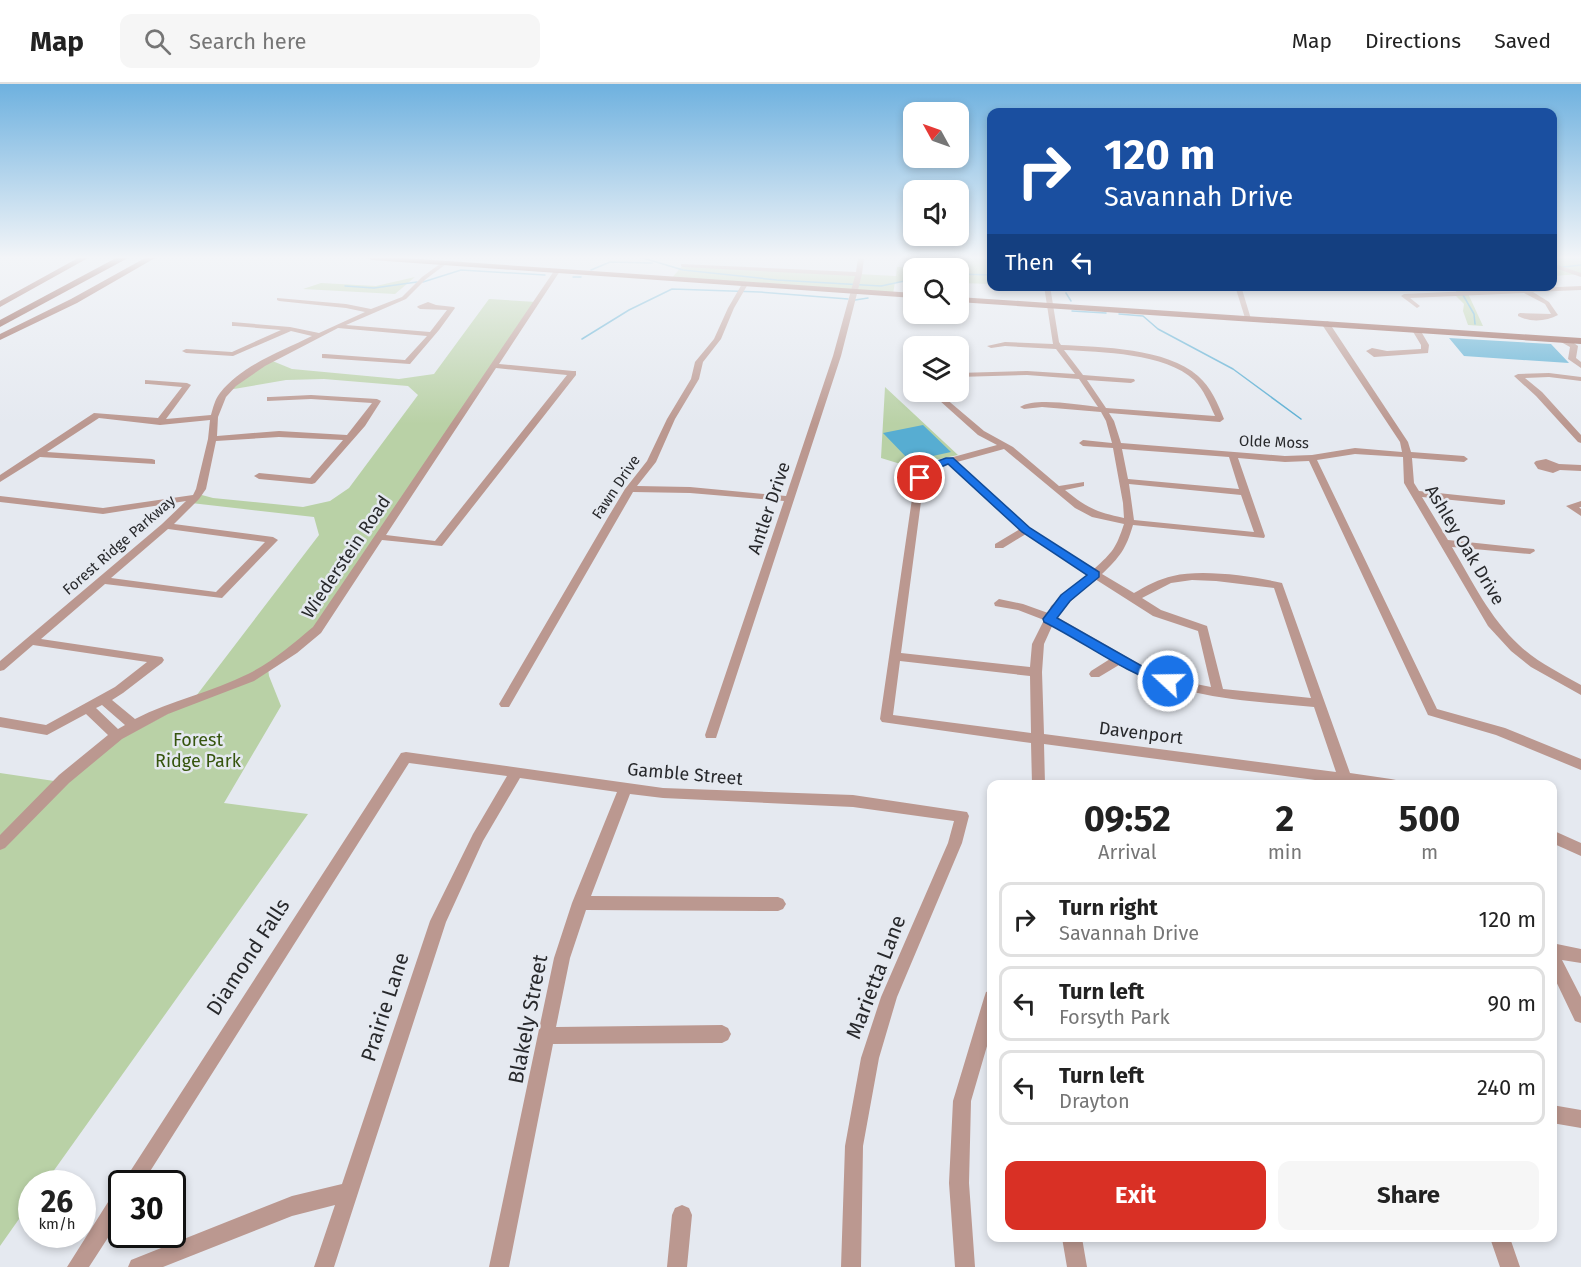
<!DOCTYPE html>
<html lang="en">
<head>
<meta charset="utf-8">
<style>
	:root { --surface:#fff; --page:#f6f6f6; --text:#222; --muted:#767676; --line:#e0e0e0; --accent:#d93025 }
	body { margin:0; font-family:"Fira Sans",sans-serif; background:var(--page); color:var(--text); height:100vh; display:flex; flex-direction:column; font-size:22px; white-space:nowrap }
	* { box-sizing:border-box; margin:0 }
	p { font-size:20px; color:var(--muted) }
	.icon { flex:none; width:33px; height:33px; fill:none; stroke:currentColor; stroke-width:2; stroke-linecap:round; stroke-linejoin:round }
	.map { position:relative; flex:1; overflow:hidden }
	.sheet { position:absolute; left:987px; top:696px; width:570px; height:462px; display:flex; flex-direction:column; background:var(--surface); border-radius:12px; box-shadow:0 3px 9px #0003 }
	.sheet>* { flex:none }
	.banner { position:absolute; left:987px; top:24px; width:570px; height:183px; border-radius:12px; box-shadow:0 3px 9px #0003; background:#1a4fa0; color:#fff; overflow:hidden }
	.needle { width:39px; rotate:310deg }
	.controls { position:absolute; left:903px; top:18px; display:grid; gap:12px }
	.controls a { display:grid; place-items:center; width:66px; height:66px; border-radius:12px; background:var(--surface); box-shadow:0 3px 9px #0003; font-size:30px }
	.speed { position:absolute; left:18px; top:1086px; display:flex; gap:12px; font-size:30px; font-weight:700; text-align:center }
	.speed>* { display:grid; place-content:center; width:78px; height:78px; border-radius:50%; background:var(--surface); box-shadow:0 3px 9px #0003; line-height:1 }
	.speed small { font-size:15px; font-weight:400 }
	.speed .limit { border:3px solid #111; border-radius:9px; background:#fff; color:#111 }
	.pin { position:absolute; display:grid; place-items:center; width:51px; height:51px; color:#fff; margin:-26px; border:3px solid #fff; border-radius:50%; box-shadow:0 2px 6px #0007 }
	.me { position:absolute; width:66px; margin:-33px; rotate:291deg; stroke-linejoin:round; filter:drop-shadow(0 0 4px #0008) }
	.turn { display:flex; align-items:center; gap:21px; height:126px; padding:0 18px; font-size:27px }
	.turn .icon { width:78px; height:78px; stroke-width:2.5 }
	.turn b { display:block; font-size:42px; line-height:51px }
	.then { display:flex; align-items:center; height:57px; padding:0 18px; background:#0003; gap:12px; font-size:22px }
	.eta { display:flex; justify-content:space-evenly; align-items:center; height:102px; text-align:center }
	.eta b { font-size:36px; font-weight:700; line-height:42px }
	.action { display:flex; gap:12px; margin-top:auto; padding:12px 18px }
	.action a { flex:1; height:69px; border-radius:12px; background:var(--accent); color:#fff; font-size:24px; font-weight:700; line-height:69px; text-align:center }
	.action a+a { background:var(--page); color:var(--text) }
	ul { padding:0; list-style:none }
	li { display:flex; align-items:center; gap:18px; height:75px; margin:0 12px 9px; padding:0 6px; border:3px solid var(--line); border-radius:12px }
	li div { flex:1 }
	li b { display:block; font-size:22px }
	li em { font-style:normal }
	header { display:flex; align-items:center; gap:36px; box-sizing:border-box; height:84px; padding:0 30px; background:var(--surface); border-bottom:2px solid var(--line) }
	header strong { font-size:28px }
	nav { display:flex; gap:33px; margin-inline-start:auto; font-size:21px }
	.search { width:420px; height:54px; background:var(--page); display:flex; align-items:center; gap:15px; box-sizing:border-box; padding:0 21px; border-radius:12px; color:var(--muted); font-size:22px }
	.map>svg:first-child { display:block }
	.green { fill:#b9d1a6 }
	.water { fill:#57add2 }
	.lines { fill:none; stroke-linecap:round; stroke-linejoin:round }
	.stream { stroke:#57add2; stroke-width:1.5 }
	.minor { fill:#bb9890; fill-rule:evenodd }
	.major { fill:#905346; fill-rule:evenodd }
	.highway { fill:#7e3a2b; fill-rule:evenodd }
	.route { fill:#1a73e8; stroke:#114b97; stroke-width:1.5 }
	.labels { text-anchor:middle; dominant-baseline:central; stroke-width:5; stroke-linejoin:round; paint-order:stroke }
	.far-street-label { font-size:15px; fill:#28292c; stroke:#e5e9f0 }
	.street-label { font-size:18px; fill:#28292c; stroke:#e5e9f0 }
	.park-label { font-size:18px; fill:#36550e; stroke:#e5e9f0 }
	.near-street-label { font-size:21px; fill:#28292c; stroke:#e5e9f0 }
</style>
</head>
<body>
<header>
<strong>Map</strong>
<div class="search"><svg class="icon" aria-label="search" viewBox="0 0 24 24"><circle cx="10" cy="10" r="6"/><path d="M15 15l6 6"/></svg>Search here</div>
<nav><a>Map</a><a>Directions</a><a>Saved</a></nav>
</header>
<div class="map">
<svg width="1581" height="1183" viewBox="0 0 1581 1183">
	<rect width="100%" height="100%" fill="#e5e9f0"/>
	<path class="green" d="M965,174L991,175V200L959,199L958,184H914L913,198H895L893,210L671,195L683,181L896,192L897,183L932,184V180H935L961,182Z
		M1553,174H1581V190L1553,192Z
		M415,193L395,210L303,205L321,199L376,202Z
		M1451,203H1465L1483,242L1468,241L1463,227L1464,220L1456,212V207Z
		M489,215L536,218L326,535L268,584L269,592L281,622L224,719L308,730L45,1099L32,1100L31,1118L0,1162V689L61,698L89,672L193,616L319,451L314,433L191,419L198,410L213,414L303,423L330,417L349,404L418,311L408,302L324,295L286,296L228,306L270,276L292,285L399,295L434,290Z
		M885,303L958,371L935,376L920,386L881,374Z"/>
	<path class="water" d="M1449,254L1551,260L1569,279L1464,272Z
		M923,341L951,368L910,377L883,349Z"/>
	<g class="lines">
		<path class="stream" d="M643,174L683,186L777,196L881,202L914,195
			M1563,183L1581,181
			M591,186L610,178L652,179
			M958,190L992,191
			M573,193H581
			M423,198L461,186L545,191
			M345,202L374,204L417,198
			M1065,202V206
			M1455,202L1459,206
			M1066,209L1071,217
			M1463,211L1474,230L1475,240
			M855,216L868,214
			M1072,227L1106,229
			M1119,230L1143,232L1158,245L1233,285L1301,335
			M582,255L629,226L672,205L760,208L848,215"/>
		<path class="minor" d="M858,174H864L862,190L841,272L716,654H706L705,651L784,417L690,409L633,408L509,623H501L499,620L607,435L625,405L647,377L667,335L691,295L695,278L714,255L728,224L742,200L745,198L748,200L734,224L721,255L703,278L699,295L675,335L656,378L637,402L690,403L786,412L833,272L855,192L683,183L681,182V180L856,188Z
			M930,174H936V176L931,177Z
			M444,177L446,178V180L426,195L406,215L346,241L430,248L447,226L420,225L417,223L418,222L428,218L436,221L454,223L455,224L439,246L410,280L322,274V270H325L405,276L427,252L338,244L265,282L236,302L226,313L218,333L217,352L279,347L347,351L372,319L311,315L267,317V313H270L311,311L377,315L381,317L365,342L315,399L312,400L259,395L254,392L259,389L310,394L343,356L279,353L216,357L206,405L199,415L174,440L273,453L278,456L222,514L105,500L41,555L162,573L164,576L162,579L123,609L112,616L135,635C172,616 212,608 248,590C272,578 293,560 313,543L554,187L557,185L560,187L499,280L573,287H576V291L442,462L382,456L321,549L297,569L254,597L168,630L122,655L69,699L5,764L0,766V751L59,691L108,651L86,630L47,651L0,643V633L46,641L115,603L147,578L33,561L4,586L0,587V577L162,440L186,417L103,430L0,418V412L103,424L193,411L196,405L208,355L210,336L160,341L99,334L47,368L152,375L155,376V380L40,373L0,398V391L94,329L158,334L182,303L148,300H145V296L187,299L191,301L166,335L211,331C213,324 215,315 220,309C242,281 282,267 312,252L291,247L233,272L186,269L182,267L186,265L232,268L281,246L235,242H232V238L290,243L319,249L365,228L346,224L279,217L277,216V214L346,220L371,225L402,213L422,193ZM496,284L567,291L435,457L386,451ZM168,445L265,458L216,508L111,494ZM102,621L125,641L118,645L96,624Z
			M1552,179L1581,189V193L1552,183Z
			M1044,202H1050L1059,258L1061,261C1101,263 1167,264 1198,292C1211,303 1218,320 1224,335L1220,338L1109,329L1114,337L1121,359L1285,372L1312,371L1355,364L1402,368L1400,358L1321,239L1328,237L1408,358L1411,368L1464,372L1468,375L1464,378L1412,374L1414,399L1419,407L1505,416V420L1502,421L1422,413L1448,456L1534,465L1535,467L1530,470L1452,463C1472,497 1490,534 1519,561C1537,578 1560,589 1581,601V611L1531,583L1511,567L1488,542L1404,399L1403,373L1355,370L1317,376L1437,625L1505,644L1581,675V686L1496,651L1428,631L1309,377L1285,378L1238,374L1265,452L1264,454L1133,441C1126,465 1120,473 1102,490L1134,509C1146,502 1159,495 1173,492C1202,485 1252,492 1282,499L1350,689L1391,695L1396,696L1397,700H1345L1044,660L1045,700H1032L1031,659L882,638L880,635L915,394L935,378L997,361L978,351L930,308H938L984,347L1013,363L1059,402L1084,398V402L1065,406C1087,424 1096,428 1124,434L1123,419L1113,364L1083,362L1079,359L1083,356L1112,359L1106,337L1101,328L1042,323L1024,325L1020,323C1036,313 1078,321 1098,323L1079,295L1027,291L958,293V289L1027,287L1075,290L1056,265L1005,262L991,264L987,262L1005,258L1053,260ZM1064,266C1101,268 1166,269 1194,296C1204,306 1209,319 1215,332L1106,324L1087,296L1131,299L1135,297L1134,295L1083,291ZM1004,365L1075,424L1092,433L1124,440C1116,464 1113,468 1094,485L1035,448L957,378ZM1122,365L1229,373L1239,405L1128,395ZM949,380L1020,445L995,460V464H1003L1026,450L1088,490L1051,522L1048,529L1023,520L999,515L994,519L995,522L1018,526L1044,536L1032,560L1030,583L901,569L924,395L941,382ZM1129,400L1241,411L1254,448L1134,436ZM1095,495L1153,532L1198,547L1211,603L1186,598L1148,585L1057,533L1060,527ZM1192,496L1216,497L1274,504L1311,614L1223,605L1207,542L1161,526L1142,514L1171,499ZM1053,540L1110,575L1091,587L1089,590L1091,593H1099L1119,581C1178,614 1248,617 1314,623L1336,688L1044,650L1042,588L1044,560ZM900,577L1030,592L1031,649L893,631Z
			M1235,202H1241L1251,235L1245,234Z
			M1581,202V206L1533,208L1549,218L1558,231C1547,237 1531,239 1518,232V230L1520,229L1551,230L1545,220L1524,209L1410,214L1420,222L1417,224L1401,212L1404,210Z
			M1413,244H1419L1429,261L1428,269L1374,273L1366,267L1372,264L1387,267L1421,265V261L1412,246Z
			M1561,254H1567L1578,262L1576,274L1581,278V284L1568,275L1570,263L1561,258Z
			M1549,289L1581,293V297L1549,293L1525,294L1542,308L1581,351V359L1578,358L1536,312L1514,292L1518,290Z
			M1546,375L1559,380L1581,381V387L1560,386L1553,389L1538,385L1534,379L1536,377Z
			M1581,417V423H1579L1581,425V432L1566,422Z
			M406,668L663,704L853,711L967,728L969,732L962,759L897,913L879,974L863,1062L861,1183H841L845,1062L861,974L881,913L948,759L954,737L853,723L663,714L630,710L591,812L778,813L783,815L786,820L783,825L778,827L586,826L570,874L556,943L722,941L728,944L731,950L728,956L722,959L553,960L509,1183H489L554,874L572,819L617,708L520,694L483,757L446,838L334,1183H314L335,1121L292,1132L163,1183H128L131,1176L292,1112L342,1100L430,837L473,750L507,692L409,679L142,1100H122L401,669Z
			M1552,746L1581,759V772L1552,759Z
			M1552,859L1581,865V879L1562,876L1581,913V939L1575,937L1552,889Z
			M992,906V945L971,1017L969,1099L975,1183H955L949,1099L953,1017L984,914L986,908Z
			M1552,1021L1581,1026V1044L1552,1039Z
			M122,1105V1132L89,1183H67L115,1107Z
			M682,1121L689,1124L692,1131L687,1183H667L672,1131L675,1124Z
			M1062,1154H1082L1087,1183H1067Z
			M1490,1154H1510L1520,1183H1500Z"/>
		<path class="major" d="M78,174H88L0,223V217Z
			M145,174H155L77,219L0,256V250L71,215Z
			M368,174H404L914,209V214L372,176Z
			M958,213L1581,254V260L958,218Z"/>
		<path class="highway" d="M116,174H128L0,243V236Z"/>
	</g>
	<linearGradient id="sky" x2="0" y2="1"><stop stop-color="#6eb1df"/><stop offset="0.51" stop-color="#f3f5f8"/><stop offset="1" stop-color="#f3f5f8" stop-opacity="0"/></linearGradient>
	<rect width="1581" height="340" fill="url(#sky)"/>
	<path class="route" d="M946,374H953L1030,444L1099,488V493L1070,517L1057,534L1147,585L1173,594L1175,597L1173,601L1168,602C1124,589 1086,559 1044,538L1043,535L1061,511L1087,491L1022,448L948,380L934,386L924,397L915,394L927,381Z"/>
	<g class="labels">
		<g class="far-street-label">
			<text transform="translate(1274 358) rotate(2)">Olde Moss</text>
			<text transform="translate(616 403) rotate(-56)">Fawn Drive</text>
			<text transform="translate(119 461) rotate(-41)">Forest Ridge Parkway</text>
		</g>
		<g class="street-label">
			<text transform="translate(769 424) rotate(-71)">Antler Drive</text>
			<text transform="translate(1465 461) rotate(59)">Ashley Oak Drive</text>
			<text transform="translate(346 473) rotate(-56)">Wiederstein Road</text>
			<text transform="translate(1141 649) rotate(7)">Davenport</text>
			<text transform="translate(685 690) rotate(5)">Gamble Street</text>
		</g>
		<g class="park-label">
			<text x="198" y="656">Forest<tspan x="198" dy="21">Ridge Park</tspan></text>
		</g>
		<g class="near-street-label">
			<text transform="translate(248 873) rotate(-57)">Diamond Falls</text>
			<text transform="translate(876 893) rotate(-69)">Marietta Lane</text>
			<text transform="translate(385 923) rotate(-72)">Prairie Lane</text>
			<text transform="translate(528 935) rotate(-79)">Blakely Street</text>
		</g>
	</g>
</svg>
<div class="controls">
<a><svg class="needle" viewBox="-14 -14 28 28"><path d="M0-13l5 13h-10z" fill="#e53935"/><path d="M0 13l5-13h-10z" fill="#767676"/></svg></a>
<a><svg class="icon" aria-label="sound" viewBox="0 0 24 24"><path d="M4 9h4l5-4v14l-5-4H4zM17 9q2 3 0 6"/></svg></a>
<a><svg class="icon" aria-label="search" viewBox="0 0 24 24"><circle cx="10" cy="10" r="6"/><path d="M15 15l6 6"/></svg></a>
<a><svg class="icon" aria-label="layers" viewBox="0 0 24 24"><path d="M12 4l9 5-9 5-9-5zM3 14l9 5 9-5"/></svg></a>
</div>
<div class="speed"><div>26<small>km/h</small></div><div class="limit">30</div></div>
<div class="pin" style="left:920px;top:394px;background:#d93025"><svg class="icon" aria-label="arrive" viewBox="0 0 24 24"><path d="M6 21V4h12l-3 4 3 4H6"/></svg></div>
<svg class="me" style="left:1168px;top:597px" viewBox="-20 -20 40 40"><circle r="17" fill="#1a73e8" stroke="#fff" stroke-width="3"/><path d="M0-11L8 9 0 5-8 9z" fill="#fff"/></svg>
<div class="banner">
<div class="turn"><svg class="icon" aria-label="right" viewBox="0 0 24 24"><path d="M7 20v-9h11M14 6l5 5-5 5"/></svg><div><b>120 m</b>Savannah Drive</div></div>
<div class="then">Then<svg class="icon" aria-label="left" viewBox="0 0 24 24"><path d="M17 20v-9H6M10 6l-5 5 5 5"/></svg></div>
</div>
<section class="sheet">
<div class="eta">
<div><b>09:52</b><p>Arrival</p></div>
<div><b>2</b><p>min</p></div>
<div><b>500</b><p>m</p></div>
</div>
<ul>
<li><svg class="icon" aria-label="right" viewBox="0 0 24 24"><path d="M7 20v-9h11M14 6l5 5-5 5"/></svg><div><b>Turn right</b><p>Savannah Drive</p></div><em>120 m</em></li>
<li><svg class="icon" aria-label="left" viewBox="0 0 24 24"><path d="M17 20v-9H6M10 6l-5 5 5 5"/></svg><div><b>Turn left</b><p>Forsyth Park</p></div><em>90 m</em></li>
<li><svg class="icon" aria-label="left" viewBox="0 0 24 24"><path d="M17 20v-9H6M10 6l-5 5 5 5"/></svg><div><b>Turn left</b><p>Drayton</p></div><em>240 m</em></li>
</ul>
<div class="action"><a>Exit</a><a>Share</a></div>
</section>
</div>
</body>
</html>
